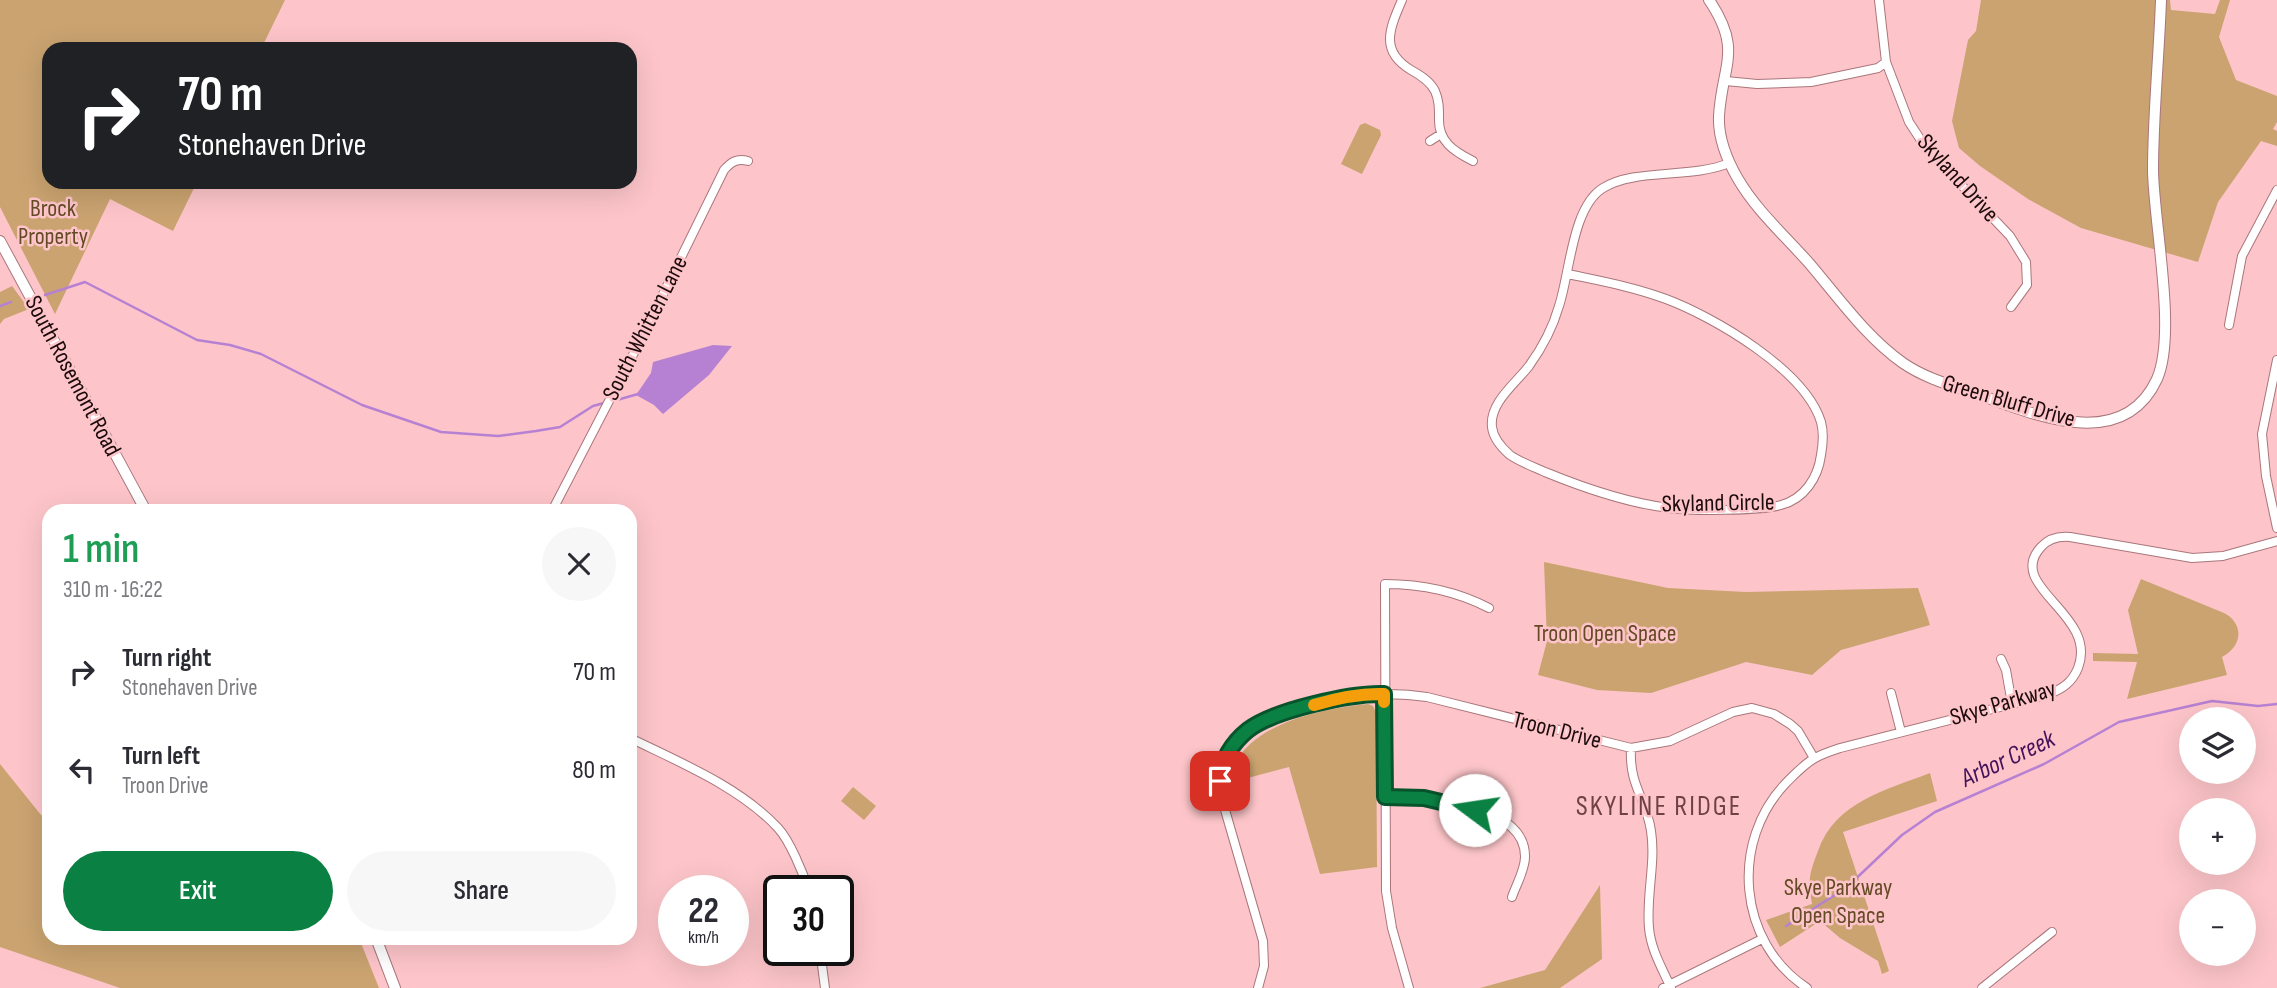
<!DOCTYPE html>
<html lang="en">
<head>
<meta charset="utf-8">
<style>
	:root { --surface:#fff; --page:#f7f7f7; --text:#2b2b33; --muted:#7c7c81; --accent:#0b8043 }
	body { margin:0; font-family:"Sofia Sans Condensed",sans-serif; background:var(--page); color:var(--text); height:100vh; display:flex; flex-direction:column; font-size:26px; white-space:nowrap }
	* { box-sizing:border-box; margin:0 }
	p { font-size:23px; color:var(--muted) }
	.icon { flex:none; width:38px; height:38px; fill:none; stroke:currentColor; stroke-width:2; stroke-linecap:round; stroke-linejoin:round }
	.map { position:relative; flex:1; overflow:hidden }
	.panel { position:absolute; left:42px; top:504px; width:595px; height:441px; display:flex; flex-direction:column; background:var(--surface); border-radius:21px; box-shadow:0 7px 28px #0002 }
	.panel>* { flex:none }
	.guide { position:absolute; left:42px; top:42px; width:595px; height:147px; border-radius:21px; box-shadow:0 7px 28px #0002; background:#202124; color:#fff; overflow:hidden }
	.fabs { position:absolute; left:2179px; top:707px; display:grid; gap:14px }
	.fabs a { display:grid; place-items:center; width:77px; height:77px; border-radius:50%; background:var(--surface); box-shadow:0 7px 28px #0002; font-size:35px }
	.speed { position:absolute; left:658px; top:875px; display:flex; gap:14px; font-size:35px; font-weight:700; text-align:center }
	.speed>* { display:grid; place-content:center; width:91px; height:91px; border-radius:50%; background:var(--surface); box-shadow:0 7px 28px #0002; line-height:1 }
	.speed small { font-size:18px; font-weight:400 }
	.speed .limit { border:4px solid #111; border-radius:10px; background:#fff; color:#111 }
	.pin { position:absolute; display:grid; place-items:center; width:60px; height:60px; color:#fff; margin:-30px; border-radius:14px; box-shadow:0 4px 10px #0006 }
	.me { position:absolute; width:77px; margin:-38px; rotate:284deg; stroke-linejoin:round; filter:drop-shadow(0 0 5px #0008) }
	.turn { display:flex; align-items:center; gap:24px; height:147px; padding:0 21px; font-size:32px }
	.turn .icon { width:91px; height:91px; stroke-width:2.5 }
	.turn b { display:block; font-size:49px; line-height:60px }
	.round { display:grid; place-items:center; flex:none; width:74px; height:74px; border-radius:37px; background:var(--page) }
	.headline { display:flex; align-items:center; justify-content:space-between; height:119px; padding:0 21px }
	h1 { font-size:42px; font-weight:600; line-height:52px; color:#1e9e55 }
	.cta { display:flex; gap:14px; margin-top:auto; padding:14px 21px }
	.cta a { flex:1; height:80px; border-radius:42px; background:var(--accent); color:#fff; font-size:28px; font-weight:600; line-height:80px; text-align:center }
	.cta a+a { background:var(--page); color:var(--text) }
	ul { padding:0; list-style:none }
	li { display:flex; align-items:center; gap:21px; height:98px; padding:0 21px }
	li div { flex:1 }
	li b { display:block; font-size:26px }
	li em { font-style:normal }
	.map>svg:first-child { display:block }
	.green { fill:#caa370 }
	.water { fill:#b781d3 }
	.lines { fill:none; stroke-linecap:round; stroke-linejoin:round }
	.stream { stroke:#b781d3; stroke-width:2.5 }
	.street-casing { stroke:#a9767b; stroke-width:10 }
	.secondary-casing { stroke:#a9767b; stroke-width:12 }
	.street { stroke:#fff; stroke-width:8 }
	.secondary { stroke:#fff; stroke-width:10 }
	.route-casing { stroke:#07532c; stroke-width:18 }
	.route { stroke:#0b8043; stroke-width:12 }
	.slow { stroke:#f59e0b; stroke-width:12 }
	.labels { text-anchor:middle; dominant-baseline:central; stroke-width:5; stroke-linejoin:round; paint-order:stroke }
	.street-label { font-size:24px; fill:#1c0a0c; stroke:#fdc5c9 }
	.park-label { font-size:24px; fill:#644a25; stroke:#fdc5c9 }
	.water-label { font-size:26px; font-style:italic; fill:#44115b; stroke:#fdc5c9 }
	.quarter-label { font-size:28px; letter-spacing:2px; fill:#6f4146; stroke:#fdc5c9 }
</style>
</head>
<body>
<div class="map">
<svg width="2277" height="988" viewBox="0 0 2277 988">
	<rect width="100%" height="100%" fill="#fdc5c9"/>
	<path class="green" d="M0,0H285L261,49H49V182H197L173,231L110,199L55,314L0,207Z
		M1981,0H2170L2171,10L2215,14L2220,0H2230L2219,37L2236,80L2277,96V122L2273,129L2277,131V146L2261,141L2218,202L2198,262L2081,228L2028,199L1980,166L1959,148L1952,121L1968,40L1976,31Z
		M1365,123L1380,130L1381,135L1362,174L1341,164L1360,125Z
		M12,286L29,309L4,319L0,324V292Z
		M1544,562L1668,588L1746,592L1918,588L1930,625L1841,650L1812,675L1746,662L1651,693L1597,690L1538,675L1547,641Z
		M2141,579L2224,613C2245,624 2242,647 2222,657L2227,675L2127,699L2137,662L2093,661V653L2138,654L2128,610Z
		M1368,704L1373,706L1376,712L1377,867L1320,874L1289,767L1229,783C1237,725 1320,709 1368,704Z
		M0,764L41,815L49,818V938H359L379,988H120L0,947Z
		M1930,773L1937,801L1843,832L1889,971L1882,974L1878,961L1840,938L1820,921L1780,947L1766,920L1812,904C1808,878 1809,875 1818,851C1835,802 1886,790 1930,773Z
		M853,787L876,806L864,820L841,801Z
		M1600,885L1602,959L1560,988H1480L1545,970Z"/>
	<path class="water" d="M713,345L732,346L709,375L663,414L654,405L636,395L651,373L653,362Z"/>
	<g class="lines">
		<path class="stream" d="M45,295L85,282L197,340L230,345L261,354L362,405L441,432L498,436L536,431L560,427L593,406L604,403
			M0,306L11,302
			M610,402L638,394
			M1786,926L1846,888L1902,835L1935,812L2044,764L2119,722L2212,701L2258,706L2277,704"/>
		<defs>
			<path id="street" d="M1402,0C1390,28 1379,51 1411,70C1420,75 1430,81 1435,91C1439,100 1439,108 1439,118C1438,141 1453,151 1473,161
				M1879,0L1886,62L1909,122L1926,148L2010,236L2026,262L2027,285L2011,307
				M1726,81L1757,84L1811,82L1878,68L1886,62
				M1430,141L1441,134
				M1568,274C1601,281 1634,287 1666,299C1714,317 1805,370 1821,422C1824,433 1823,444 1821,455C1818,478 1804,499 1781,505C1758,511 1693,511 1669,508C1627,503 1584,488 1545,472C1534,467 1520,462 1510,455C1502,448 1493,437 1492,427C1489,403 1516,383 1529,366C1542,348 1553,327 1559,306C1570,273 1572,207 1603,188C1635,168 1691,179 1729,163
				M2229,325L2242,256L2277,190
				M2277,360L2262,434L2266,476L2277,528
				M552,511L638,345L724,170C731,162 737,158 748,161
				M2001,659L2006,670L2012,704
				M1891,693L1901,732
				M630,738C679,762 740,787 778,828C790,841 803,873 809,891
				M1631,748C1629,787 1646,797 1651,831C1656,863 1646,895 1649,928C1651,950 1662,968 1671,988
				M1385,797C1423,798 1526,803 1525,857C1525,870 1516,885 1512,897
				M820,950L825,988
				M1258,988L1264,966L1263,941L1221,796C1216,743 1250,725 1294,711C1337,696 1381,690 1427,697L1631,748L1670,741L1733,712L1752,708L1774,714L1790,724L1798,731L1814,758
				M1409,988L1392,928L1386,891L1385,584C1423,584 1456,591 1489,608
				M1663,988L1762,939
				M1807,988C1737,942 1730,841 1786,783C1795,774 1804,764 1815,758C1822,754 1831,751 1840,748L2047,695C2062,689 2072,683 2078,668C2099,614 2004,587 2041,547C2049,538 2059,536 2070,537L2192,558L2223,556L2277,541
				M1982,988L2052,932"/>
			<path id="secondary" d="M1709,0C1743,50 1722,65 1719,116C1718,138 1727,160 1738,179C1756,210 1785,236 1809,263C1838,297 1867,338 1903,363C1926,379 1954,386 1980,395C2035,415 2123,453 2157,379C2177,334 2154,224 2153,171C2153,114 2159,57 2161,0
				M0,241L146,511
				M376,938L395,988"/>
		</defs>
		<use href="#street" class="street-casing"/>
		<use href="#secondary" class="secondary-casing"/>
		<use href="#street" class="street"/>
		<use href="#secondary" class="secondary"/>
	</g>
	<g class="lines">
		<defs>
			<path id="route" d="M1220,781C1220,761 1233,742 1248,730C1274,710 1351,693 1384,694L1385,797L1424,798L1475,810"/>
		</defs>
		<use href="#route" class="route-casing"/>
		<use href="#route" class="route"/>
		<path class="slow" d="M1314,705C1337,698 1360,693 1384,694V702"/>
	</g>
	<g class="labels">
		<g class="street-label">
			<text transform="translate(1958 178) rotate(48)">Skyland Drive</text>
			<text transform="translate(645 328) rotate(-63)">South Whitten Lane</text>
			<text transform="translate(73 376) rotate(62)">South Rosemont Road</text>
			<text transform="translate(2009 401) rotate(16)">Green Bluff Drive</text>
			<text transform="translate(1718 503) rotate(-1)">Skyland Circle</text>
			<text transform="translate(2003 703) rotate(-16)">Skye Parkway</text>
			<text transform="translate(1557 730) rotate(14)">Troon Drive</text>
		</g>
		<g class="park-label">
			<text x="53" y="208">Brock<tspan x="53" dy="28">Property</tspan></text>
			<text x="1605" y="633">Troon Open Space</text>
			<text x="1838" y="887">Skye Parkway<tspan x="1838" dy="28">Open Space</tspan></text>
		</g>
		<g class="water-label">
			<text transform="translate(2008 759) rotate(-25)">Arbor Creek</text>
		</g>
		<g class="quarter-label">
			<text x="1659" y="806">SKYLINE RIDGE</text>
		</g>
	</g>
</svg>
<div class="fabs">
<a><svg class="icon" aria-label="layers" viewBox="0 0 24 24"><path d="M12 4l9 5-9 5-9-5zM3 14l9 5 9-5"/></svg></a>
<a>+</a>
<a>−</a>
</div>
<div class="speed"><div>22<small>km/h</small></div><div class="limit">30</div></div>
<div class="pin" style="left:1220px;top:781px;background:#d93025"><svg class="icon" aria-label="arrive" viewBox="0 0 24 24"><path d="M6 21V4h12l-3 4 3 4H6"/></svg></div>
<svg class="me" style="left:1475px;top:810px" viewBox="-20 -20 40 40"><circle r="19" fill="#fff"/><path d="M0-13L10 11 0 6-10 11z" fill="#0b8043"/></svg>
<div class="guide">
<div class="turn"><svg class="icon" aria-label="right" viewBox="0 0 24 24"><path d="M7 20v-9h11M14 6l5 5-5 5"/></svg><div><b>70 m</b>Stonehaven Drive</div></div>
</div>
<section class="panel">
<div class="headline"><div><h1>1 min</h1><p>310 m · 16:22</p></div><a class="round"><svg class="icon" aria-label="close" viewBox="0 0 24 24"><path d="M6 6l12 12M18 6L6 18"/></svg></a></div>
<ul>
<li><svg class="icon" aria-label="right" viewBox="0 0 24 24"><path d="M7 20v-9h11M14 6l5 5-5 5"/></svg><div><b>Turn right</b><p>Stonehaven Drive</p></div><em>70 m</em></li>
<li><svg class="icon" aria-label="left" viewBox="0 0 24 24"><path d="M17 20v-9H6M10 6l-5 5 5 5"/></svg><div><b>Turn left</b><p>Troon Drive</p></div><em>80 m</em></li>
</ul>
<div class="cta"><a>Exit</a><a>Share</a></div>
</section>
</div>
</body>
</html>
